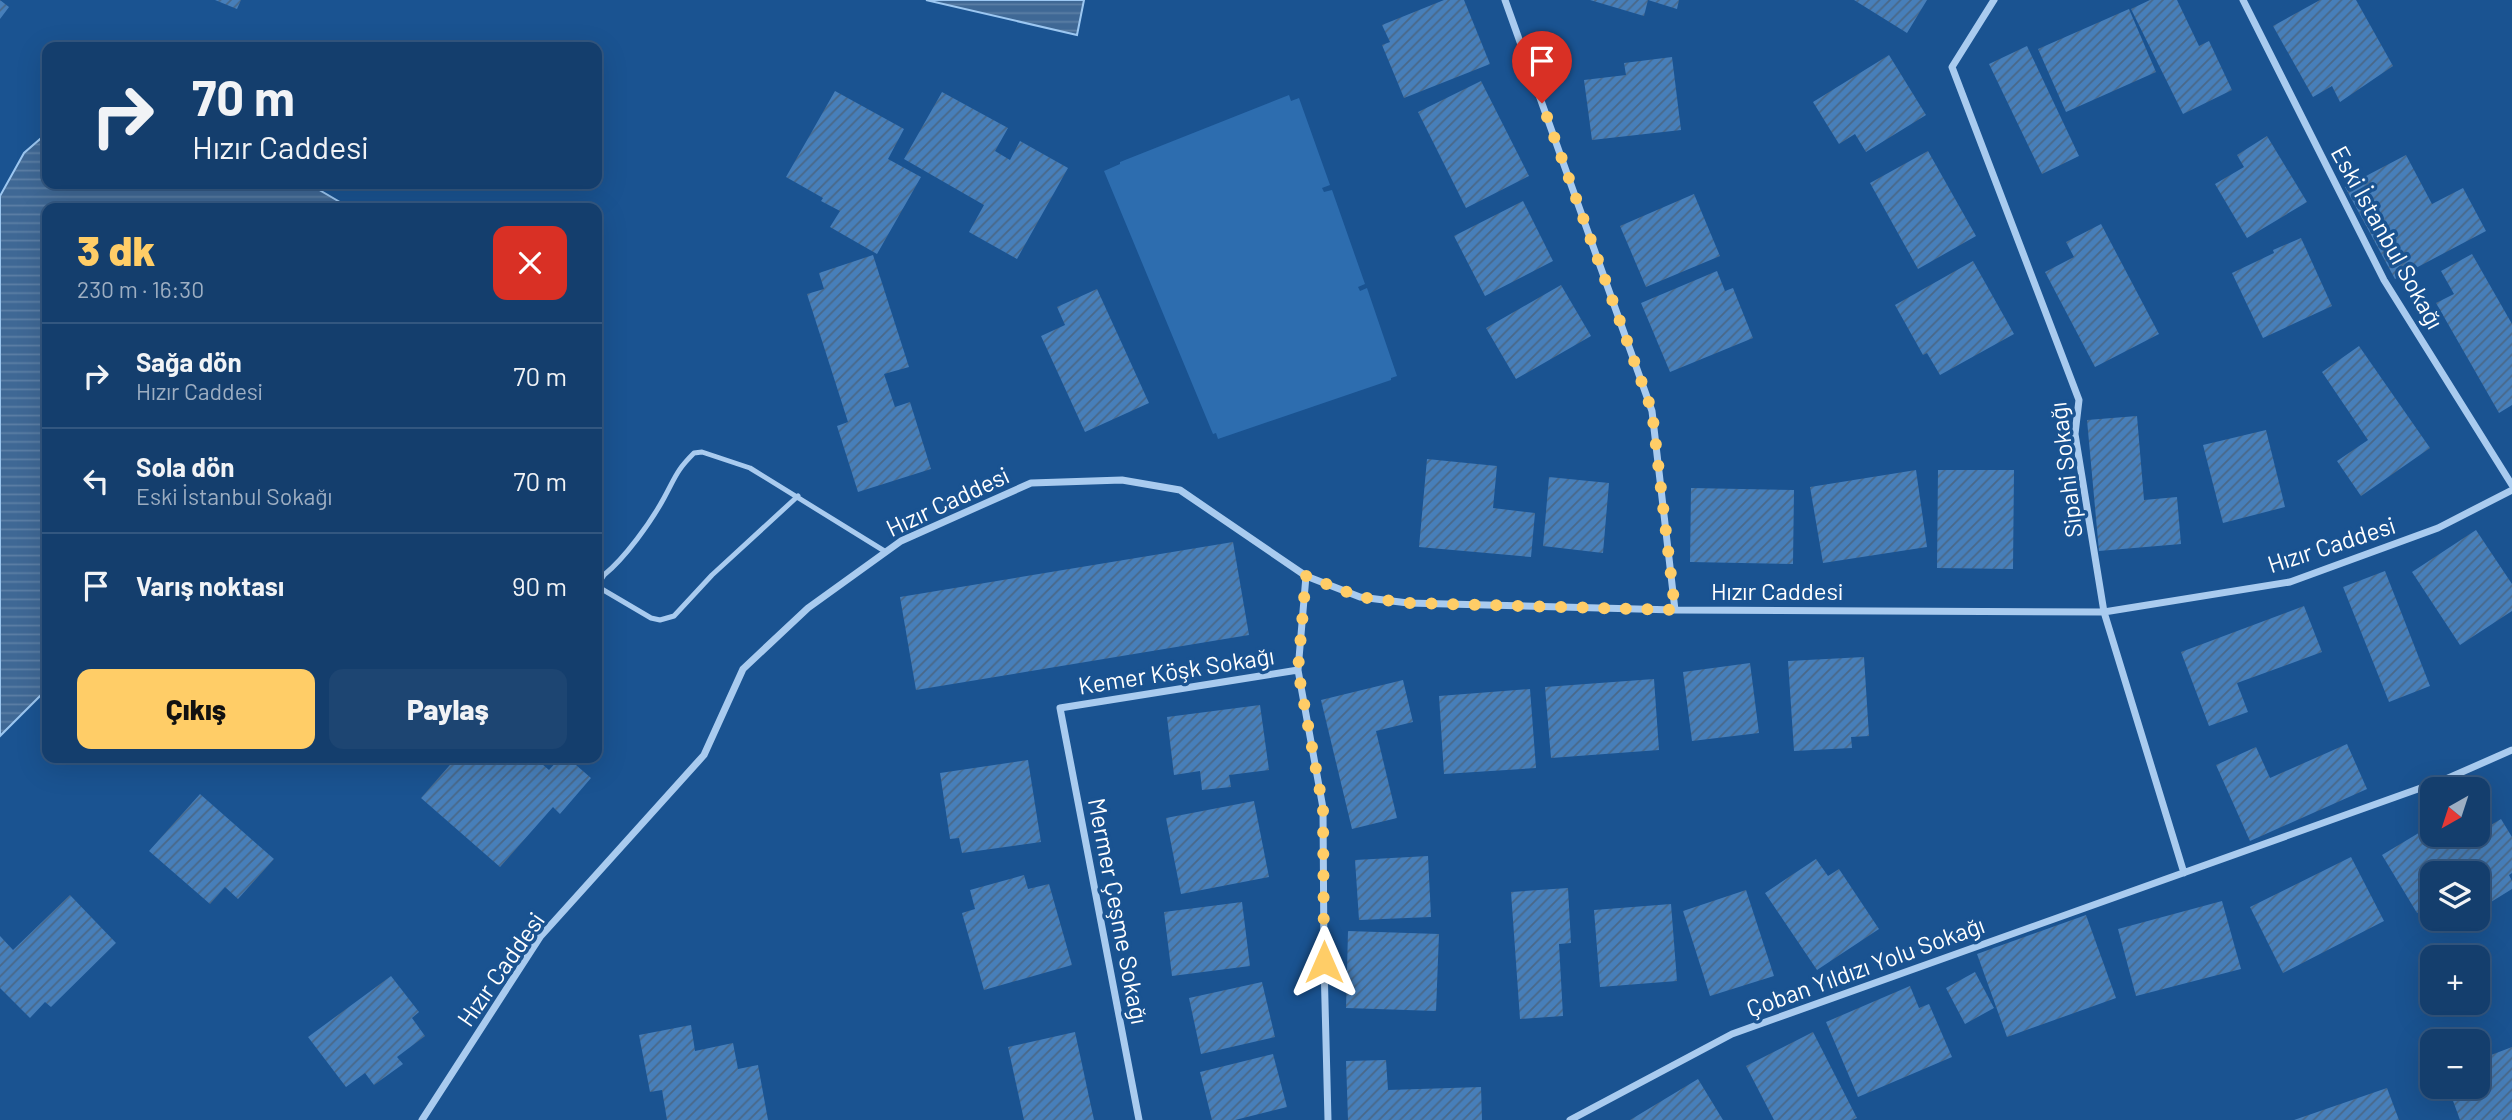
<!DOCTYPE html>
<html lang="tr">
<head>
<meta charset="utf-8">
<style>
	:root { --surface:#143e6d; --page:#1d4572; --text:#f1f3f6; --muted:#9daec2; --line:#335780; --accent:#ffcd67 }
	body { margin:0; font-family:Barlow,sans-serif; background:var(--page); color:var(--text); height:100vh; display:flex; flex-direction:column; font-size:26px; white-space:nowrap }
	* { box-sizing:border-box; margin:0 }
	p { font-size:23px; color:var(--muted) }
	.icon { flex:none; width:38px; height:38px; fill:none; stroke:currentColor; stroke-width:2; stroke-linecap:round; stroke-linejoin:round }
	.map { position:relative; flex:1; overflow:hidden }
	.panel { position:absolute; left:42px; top:203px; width:560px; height:560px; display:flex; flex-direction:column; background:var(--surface); border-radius:14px; box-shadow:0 7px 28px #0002,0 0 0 2px var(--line) }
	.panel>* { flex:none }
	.top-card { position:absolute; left:42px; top:42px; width:560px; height:147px; border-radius:14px; box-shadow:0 7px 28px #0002,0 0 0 2px var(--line); background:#143e6d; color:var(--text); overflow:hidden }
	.needle { width:46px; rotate:219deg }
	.controls { position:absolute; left:2420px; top:777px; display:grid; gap:14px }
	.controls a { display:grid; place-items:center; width:70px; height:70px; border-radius:14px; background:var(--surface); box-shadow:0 7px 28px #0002,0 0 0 2px var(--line); font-size:35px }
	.pin { position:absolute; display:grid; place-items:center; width:60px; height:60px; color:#fff; margin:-72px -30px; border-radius:50% 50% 50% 0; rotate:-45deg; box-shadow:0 0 7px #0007 }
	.pin .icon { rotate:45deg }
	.me { position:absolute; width:77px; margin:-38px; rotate:0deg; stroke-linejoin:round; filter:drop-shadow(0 0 5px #0008) }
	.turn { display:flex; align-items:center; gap:24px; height:147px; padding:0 35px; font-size:32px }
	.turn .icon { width:91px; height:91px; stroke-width:2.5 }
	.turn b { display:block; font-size:49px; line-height:60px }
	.round { display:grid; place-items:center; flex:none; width:74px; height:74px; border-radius:14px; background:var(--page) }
	.head { display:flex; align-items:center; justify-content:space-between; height:119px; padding:0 35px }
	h1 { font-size:42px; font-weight:800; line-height:52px; color:var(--accent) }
	.action { display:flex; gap:14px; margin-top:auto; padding:14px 35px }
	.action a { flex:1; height:80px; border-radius:14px; background:var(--accent); color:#111; font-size:28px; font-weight:800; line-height:80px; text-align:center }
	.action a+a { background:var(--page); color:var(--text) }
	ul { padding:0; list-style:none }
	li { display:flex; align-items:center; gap:21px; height:105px; padding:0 35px; border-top:2px solid var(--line) }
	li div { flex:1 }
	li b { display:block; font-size:26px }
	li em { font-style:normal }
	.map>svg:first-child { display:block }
	.garden { fill:#2d6daf }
	.water { fill:url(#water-rules); stroke:#9cc7f1; stroke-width:2 }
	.building { fill:url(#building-hatch) }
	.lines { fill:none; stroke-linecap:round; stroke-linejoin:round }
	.lane { stroke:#a9cbef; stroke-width:5 }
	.street { stroke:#a9cbef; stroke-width:7 }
	.route { stroke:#ffcd67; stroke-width:12; stroke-dasharray:0 21.6 }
	.labels { text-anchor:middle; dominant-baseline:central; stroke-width:7; stroke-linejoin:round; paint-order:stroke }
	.street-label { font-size:24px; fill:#fff; stroke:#1a5391 }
</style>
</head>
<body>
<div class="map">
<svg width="2512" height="1120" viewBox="0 0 2512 1120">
	<defs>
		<pattern id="water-rules" width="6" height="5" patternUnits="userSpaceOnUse" patternTransform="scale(1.75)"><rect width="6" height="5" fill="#3f6895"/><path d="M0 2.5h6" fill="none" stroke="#5c7fa5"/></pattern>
		<pattern id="building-hatch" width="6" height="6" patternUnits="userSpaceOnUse" patternTransform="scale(1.75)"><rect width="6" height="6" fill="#477fba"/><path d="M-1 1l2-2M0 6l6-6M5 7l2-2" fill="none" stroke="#496888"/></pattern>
	</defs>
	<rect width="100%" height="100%" fill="#1a5391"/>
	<path class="garden" d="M1289,95L1291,101L1299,98L1330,185L1322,188L1324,192L1332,190L1365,284L1358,287L1360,291L1367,288L1397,376L1391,378V380L1218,439L1216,433L1213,434L1104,171L1120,164V162Z"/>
	<path class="water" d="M926,0H1084L1077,35Z
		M47,133V184H309L350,208H47V689L0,736V196L24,153Z"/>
	<path class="building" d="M0,0L9,7L0,19Z
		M215,0H241L237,9Z
		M1444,0H1464L1490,64L1404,98L1382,45L1390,42L1382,25Z
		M1590,0H1648L1644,16Z
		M1648,0H1679L1677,9Z
		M1854,0H1927L1907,33Z
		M2150,0H2177L2199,46L2209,41L2232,90L2183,114L2131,9Z
		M2320,0H2356L2393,66L2340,102L2332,86L2313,97L2273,26Z
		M2129,9L2156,72L2066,112L2038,49Z
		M2027,46L2079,156L2042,174L1989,64Z
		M1889,55L1926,115L1866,152L1855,134L1839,144L1813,102Z
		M1672,57L1681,130L1592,140L1584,80L1626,75L1624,63Z
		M1481,81L1529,176L1466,208L1418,112Z
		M835,91L904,129L888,159L921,177L877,254L830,227L840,211L821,201L823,198L786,177Z
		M942,92L1008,128L995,151L1010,160L1020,141L1068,168L1017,259L969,232L984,205L904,159Z
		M2267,136L2307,202L2247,238L2215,184L2244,167L2237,155Z
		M1928,151L1976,236L1918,269L1870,183Z
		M2406,155L2432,204L2463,188L2486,231L2395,279L2345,187Z
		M1694,194L1720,256L1646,287L1620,226Z
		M1523,201L1553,261L1485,296L1454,236Z
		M2101,224L2159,334L2095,367L2045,272L2074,257L2066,242Z
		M2301,238L2332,306L2263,338L2232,273L2274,253L2273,250Z
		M2472,254L2512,324V405L2499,413L2436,303L2454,294L2441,271Z
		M873,255L909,367L884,374L895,407L910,402L931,469L858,492L837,426L848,422L807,294L824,289L819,273Z
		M1973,261L2014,334L1940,375L1927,353L1923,355L1895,305Z
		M1717,271L1725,291L1733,288L1753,338L1670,372L1641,303Z
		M1561,285L1591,336L1516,379L1486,328Z
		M1097,289L1149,403L1085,432L1041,336L1065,325L1057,307Z
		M2359,346L2430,448L2361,496L2337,461L2368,440L2322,372Z
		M2137,416L2144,500L2177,497L2181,544L2099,551L2087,420Z
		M2266,430L2285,507L2223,523L2203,445Z
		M1427,459L1497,466L1493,508L1535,513L1531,557L1419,547Z
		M1916,470L1927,547L1823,563L1810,487Z
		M1938,470H2014L2013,569L1937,568Z
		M1549,477L1609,483L1603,553L1543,546Z
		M1691,488L1794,490L1793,564L1690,562Z
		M2476,530L2512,584V611L2460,645L2412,572Z
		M1233,542L1249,635L916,690L900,597Z
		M2385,571L2430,686L2389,702L2343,587Z
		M2304,606L2322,652L2237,683L2248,712L2209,726L2181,652Z
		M1864,657L1869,736L1851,737L1852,748L1794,751L1788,661Z
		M1750,663L1759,733L1692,741L1683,672Z
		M1654,679L1659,750L1551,758L1545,687Z
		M1403,680L1413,722L1376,731L1397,818L1352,829L1321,700Z
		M1530,689L1536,768L1444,774L1439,696Z
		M1260,705L1269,770L1229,775L1231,787L1202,790L1200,771L1174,775L1167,717Z
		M2347,744L2367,789L2250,841L2216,765L2256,747L2270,778Z
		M456,758H535L549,770L560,758H568L591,778L560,814L553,807L500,867L421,798Z
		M1028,760L1041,842L962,853L959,838L950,839L940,773Z
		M200,794L274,859L238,899L225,887L210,904L149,851Z
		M1254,801L1269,877L1181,894L1166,818Z
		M2478,804L2491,825L2501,819L2512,837V873L2509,875L2512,881V889L2478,910V873H2432V910L2430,905L2417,913L2382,855L2432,825V835H2478Z
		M1428,856L1431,917L1359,920L1355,860Z
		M2351,857L2384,921L2283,973L2250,907Z
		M1816,859L1828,876L1839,869L1879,929L1817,970L1765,893Z
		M1024,875L1028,889L1049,884L1072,965L984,990L962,913L975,909L970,890Z
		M1568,888L1571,943L1559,944L1563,1016L1520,1019L1511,892Z
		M1746,890L1774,976L1710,996L1683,911Z
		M70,895L116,943L51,1007L45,1002L30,1018L0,988V936L13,950Z
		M2222,901L2241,969L2136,996L2118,929Z
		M1242,902L1250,966L1172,976L1164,912Z
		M1671,904L1677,981L1600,987L1594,910Z
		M2086,915L2116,998L2007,1037L1977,954Z
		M1348,931L1439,934L1436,1011L1346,1008Z
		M1975,972L1994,1008L1965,1024L1946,988Z
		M391,976L419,1012L412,1018L425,1036L397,1057L403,1064L374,1085L365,1073L346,1087L308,1037Z
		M1262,982L1275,1037L1201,1054L1189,998Z
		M1910,986L1919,1008L1929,1004L1952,1057L1858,1097L1826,1022Z
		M691,1025L695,1051L733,1043L738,1069L758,1065L768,1120H667L662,1090L650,1092L639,1035Z
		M1075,1032L1094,1120H1024L1008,1047Z
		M1813,1032L1857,1118L1852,1120H1774L1746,1066Z
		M2512,1047V1120H2460L2448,1087H2478V1060Z
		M1273,1054L1287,1107L1235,1120H1212L1200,1072Z
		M1386,1060L1388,1090L1481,1087L1482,1120H1348L1346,1061Z
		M1698,1079L1723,1120H1630Z
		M2387,1088L2399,1120H2294Z"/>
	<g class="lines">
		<path class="lane" d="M798,496L712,575L674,616L660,620L651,618L600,588V581L604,575C625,558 651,522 664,498C676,476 676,471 694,453L702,452L750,468L886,552"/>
		<path class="street" d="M1505,0L1652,411L1675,610
			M1994,0L1952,67L2079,400L2075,434L2104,612L2184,873
			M2243,0L2384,280L2512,485
			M1306,576L1298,670L1323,808L1324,963L1328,1120
			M422,1120L540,937L704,755L743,669L808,608L901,541L1031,483L1122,480L1180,490L1306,576L1360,597L1408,603L1675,610L2104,612L2290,582L2438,528L2512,490
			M1139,1120L1060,708L1298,670
			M1570,1120L1732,1034L2446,779L2512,750"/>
	</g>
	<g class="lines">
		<path class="route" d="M1324,962L1323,808L1298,670L1306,576L1360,597L1408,603L1675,610L1652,411L1542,103"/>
	</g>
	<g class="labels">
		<g class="street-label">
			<text transform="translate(2388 237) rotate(61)">Eski İstanbul Sokağı</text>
			<text transform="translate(2065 470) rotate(-97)">Sipahi Sokağı</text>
			<text transform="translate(947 501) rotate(-25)">Hızır Caddesi</text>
			<text transform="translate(2331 544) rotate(-18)">Hızır Caddesi</text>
			<text x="1777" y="590">Hızır Caddesi</text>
			<text transform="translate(1176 670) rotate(-9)">Kemer Köşk Sokağı</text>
			<text transform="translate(1119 911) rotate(79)">Mermer Çeşme Sokağı</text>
			<text transform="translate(1865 966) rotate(-20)">Çoban Yıldızı Yolu Sokağı</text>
			<text transform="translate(500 969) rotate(-55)">Hızır Caddesi</text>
		</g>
	</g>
</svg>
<div class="controls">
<a><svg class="needle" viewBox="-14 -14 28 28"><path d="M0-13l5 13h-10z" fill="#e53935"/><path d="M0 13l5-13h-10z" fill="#9daec2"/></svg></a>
<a><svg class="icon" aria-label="layers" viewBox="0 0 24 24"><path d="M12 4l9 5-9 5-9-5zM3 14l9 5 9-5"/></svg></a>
<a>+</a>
<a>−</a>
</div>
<div class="pin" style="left:1542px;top:103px;background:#d93025"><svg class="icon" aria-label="arrive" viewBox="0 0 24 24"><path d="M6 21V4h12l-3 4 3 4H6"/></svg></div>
<svg class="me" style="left:1324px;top:962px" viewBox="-20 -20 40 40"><path d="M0-17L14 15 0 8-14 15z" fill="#ffcd67" stroke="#fff" stroke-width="4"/></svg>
<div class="top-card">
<div class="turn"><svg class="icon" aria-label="right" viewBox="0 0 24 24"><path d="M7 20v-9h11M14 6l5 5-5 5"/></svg><div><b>70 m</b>Hızır Caddesi</div></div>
</div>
<section class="panel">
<div class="head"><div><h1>3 dk</h1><p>230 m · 16:30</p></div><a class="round" style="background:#d93025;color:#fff"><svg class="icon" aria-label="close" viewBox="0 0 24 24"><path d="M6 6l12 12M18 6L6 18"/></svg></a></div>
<ul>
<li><svg class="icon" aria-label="right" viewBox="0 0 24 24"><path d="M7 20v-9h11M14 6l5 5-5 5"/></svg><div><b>Sağa dön</b><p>Hızır Caddesi</p></div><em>70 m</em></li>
<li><svg class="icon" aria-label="left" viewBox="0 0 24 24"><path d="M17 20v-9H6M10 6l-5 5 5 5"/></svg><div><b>Sola dön</b><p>Eski İstanbul Sokağı</p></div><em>70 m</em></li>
<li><svg class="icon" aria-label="arrive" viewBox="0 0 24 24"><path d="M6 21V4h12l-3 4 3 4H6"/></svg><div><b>Varış noktası</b></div><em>90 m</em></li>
</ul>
<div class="action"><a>Çıkış</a><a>Paylaş</a></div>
</section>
</div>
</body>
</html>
